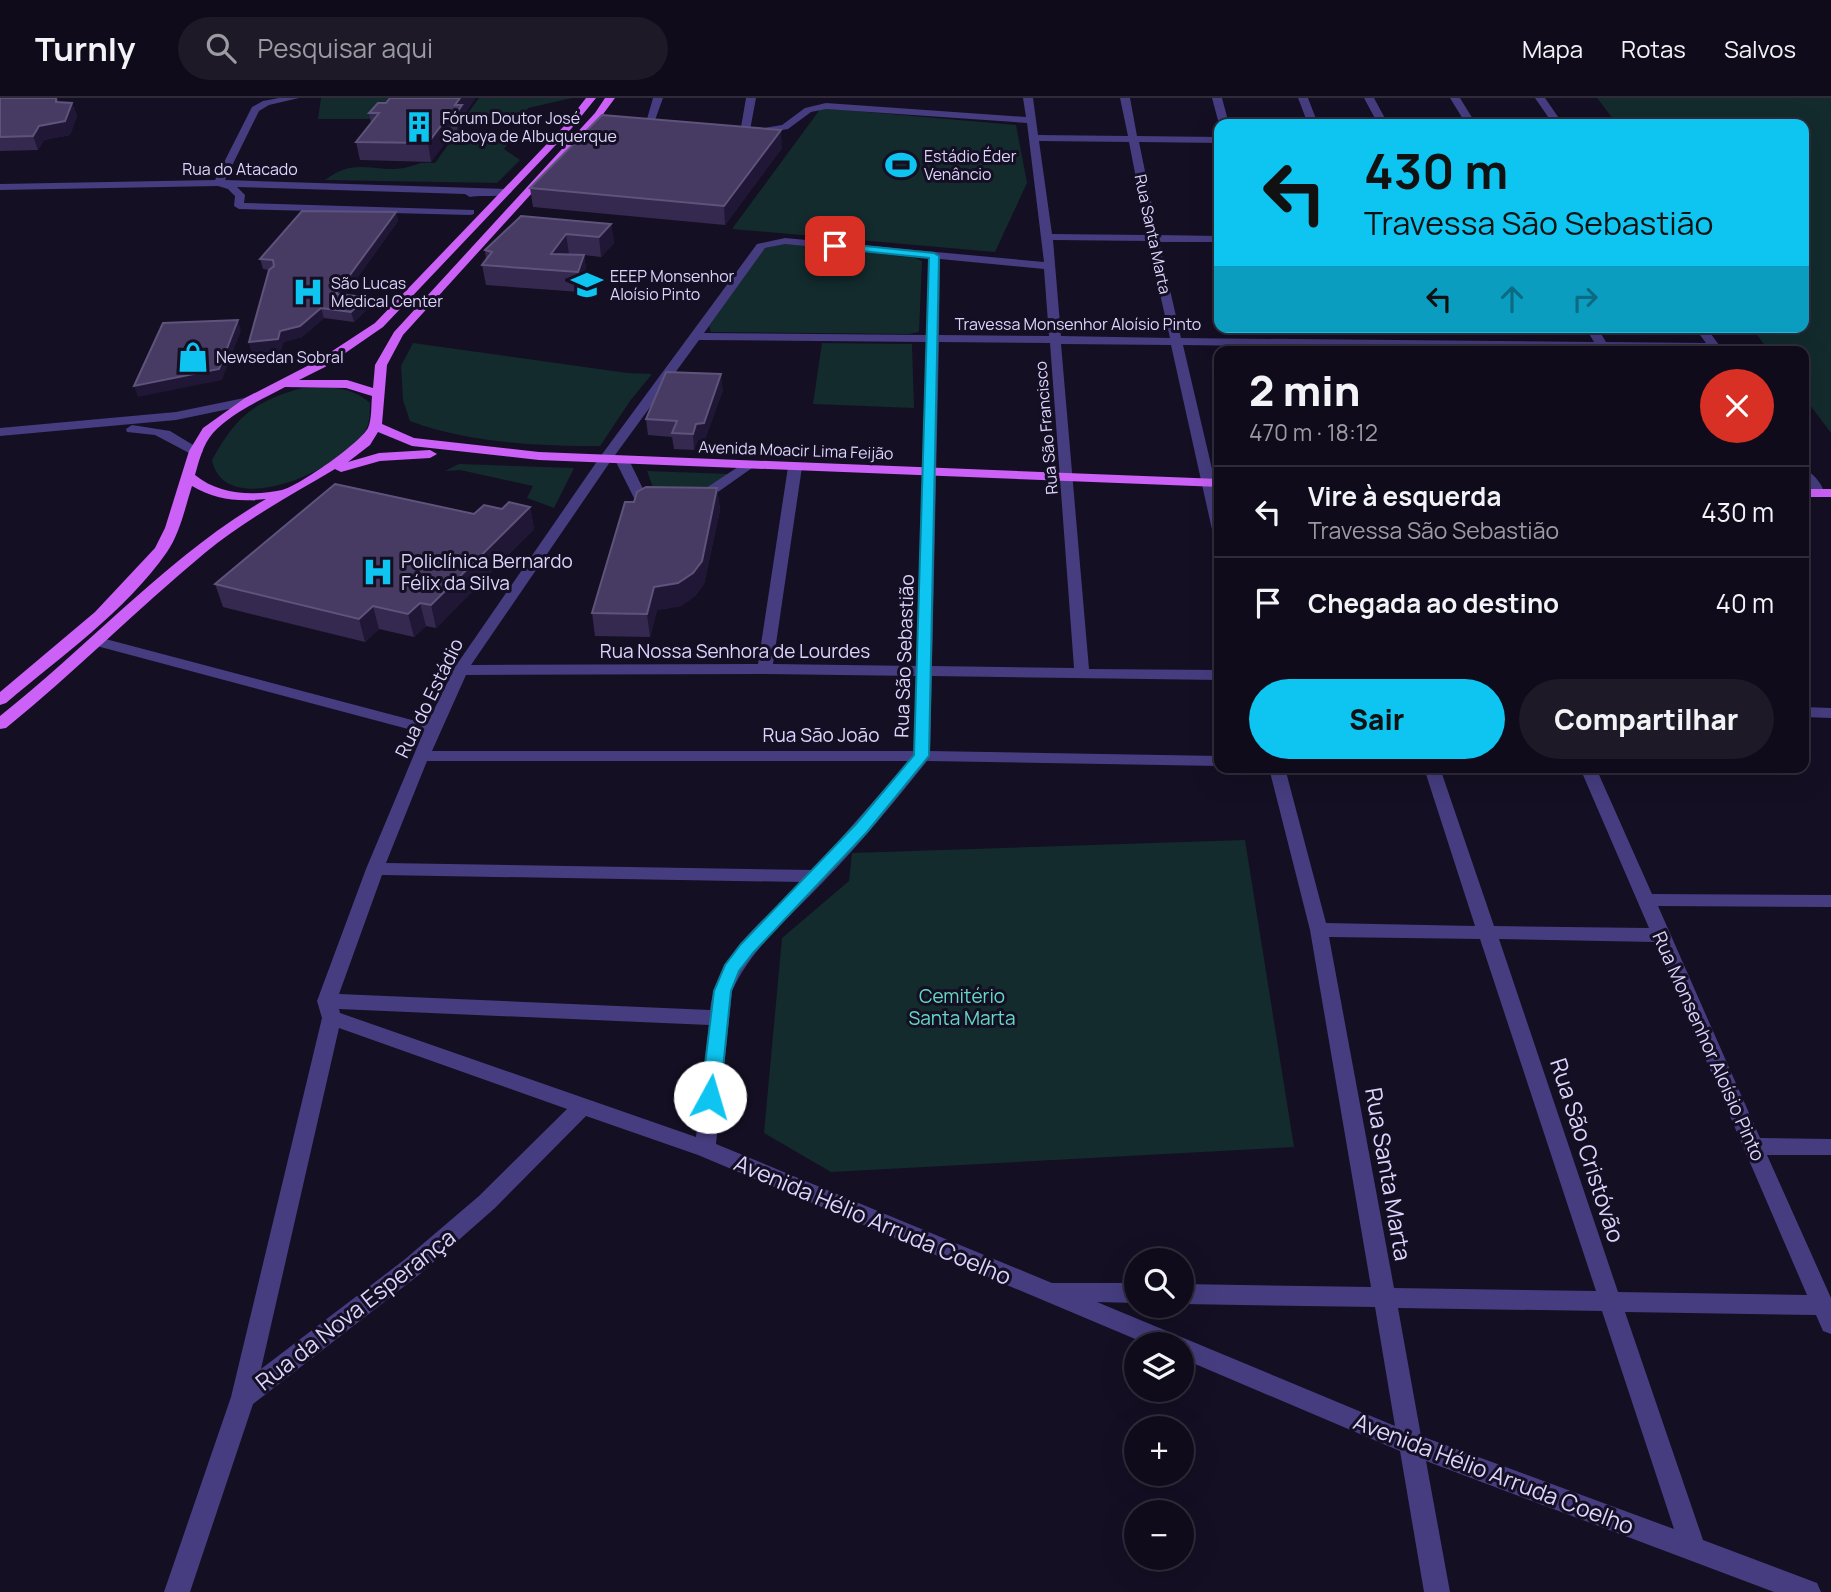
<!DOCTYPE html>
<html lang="pt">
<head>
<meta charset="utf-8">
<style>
	:root { --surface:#0f0b1a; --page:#1d1927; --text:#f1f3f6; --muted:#9b9ba2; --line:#2f2b39; --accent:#0dc5f0 }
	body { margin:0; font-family:Manrope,sans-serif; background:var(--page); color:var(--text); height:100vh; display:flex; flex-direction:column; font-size:26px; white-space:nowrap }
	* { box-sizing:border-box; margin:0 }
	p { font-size:23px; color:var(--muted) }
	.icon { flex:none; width:38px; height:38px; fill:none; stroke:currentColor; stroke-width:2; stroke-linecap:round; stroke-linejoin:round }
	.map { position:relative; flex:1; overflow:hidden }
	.drawer { position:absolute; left:1214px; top:248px; width:595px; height:427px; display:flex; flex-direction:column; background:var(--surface); border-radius:14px; box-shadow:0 7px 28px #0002,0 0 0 2px var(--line) }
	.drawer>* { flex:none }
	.banner { position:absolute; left:1214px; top:21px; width:595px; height:214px; border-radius:14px; box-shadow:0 7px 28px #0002,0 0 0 2px var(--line); background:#0dc5f0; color:#111; overflow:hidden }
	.controls { position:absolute; left:1124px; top:1150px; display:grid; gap:14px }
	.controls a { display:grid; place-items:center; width:70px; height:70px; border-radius:50%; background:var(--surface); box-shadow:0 7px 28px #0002,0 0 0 2px var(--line); font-size:35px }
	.pin { position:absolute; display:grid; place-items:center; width:60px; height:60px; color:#fff; margin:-30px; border-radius:14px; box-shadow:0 4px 10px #0006 }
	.me { position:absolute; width:77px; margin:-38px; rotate:6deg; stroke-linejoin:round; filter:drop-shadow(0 0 5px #0008) }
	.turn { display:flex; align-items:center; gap:24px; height:147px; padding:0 35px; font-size:32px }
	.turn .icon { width:91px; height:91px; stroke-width:2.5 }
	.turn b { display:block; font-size:49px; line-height:60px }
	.lanes { display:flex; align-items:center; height:66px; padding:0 35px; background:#0003; justify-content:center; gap:35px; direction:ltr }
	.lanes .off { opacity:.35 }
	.round { display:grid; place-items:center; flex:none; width:74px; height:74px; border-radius:37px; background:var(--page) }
	.summary { display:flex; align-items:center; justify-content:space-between; height:119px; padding:0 35px }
	h1 { font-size:42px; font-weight:800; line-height:52px }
	.cta { display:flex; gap:14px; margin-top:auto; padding:14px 35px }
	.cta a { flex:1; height:80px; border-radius:42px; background:var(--accent); color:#111; font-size:28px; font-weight:800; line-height:80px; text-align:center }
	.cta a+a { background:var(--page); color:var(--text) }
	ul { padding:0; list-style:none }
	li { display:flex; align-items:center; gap:21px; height:91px; padding:0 35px; border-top:2px solid var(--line) }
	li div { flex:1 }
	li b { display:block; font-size:26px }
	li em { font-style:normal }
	header { display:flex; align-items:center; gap:42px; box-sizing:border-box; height:98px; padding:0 35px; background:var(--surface); border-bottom:2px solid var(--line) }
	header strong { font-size:33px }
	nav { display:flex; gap:38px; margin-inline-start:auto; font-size:24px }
	.search { width:490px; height:63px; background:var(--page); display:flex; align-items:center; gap:18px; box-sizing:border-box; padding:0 24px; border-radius:38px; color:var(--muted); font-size:26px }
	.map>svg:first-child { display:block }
	.green { fill:#132b2d }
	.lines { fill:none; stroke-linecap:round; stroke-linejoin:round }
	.minor { fill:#453d7f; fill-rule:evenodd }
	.major { fill:#cb61f7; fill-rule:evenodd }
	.wall { fill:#352950 }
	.shaded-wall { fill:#201736 }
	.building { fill:#473b63; stroke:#5e537b; stroke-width:2 }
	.route { fill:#0dc5f0; stroke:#08809c; stroke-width:2 }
	.labels { text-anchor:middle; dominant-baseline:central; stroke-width:6; stroke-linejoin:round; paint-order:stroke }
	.far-poi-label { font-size:16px; fill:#dcd4fd; stroke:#140f23; text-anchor:start }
	.far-street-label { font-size:16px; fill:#dcd4fd; stroke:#140f23 }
	.poi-label { font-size:19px; fill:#dcd4fd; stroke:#140f23; text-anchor:start }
	.street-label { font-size:19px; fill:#dcd4fd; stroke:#140f23 }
	.park-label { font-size:19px; fill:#63d9c6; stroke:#140f23 }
	.near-street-label { font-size:23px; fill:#dcd4fd; stroke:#140f23 }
</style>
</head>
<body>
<header>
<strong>Turnly</strong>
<div class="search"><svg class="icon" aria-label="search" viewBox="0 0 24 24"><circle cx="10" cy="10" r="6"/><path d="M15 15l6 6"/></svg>Pesquisar aqui</div>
<nav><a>Mapa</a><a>Rotas</a><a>Salvos</a></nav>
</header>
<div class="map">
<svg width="1831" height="1494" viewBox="0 0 1831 1494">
	<rect width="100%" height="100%" fill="#140f23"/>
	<path class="green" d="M321,0H403L385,21H318Z
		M479,0H572L528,10L517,25L463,22Z
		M1597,0H1831V335L1804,299V254H1770L1751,229H1804V26H1617Z
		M821,10L1016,27L1027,85L995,154L732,131Z
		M491,35L514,36L504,51L520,62L497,85L325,82C357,57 378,77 408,69C421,65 420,64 435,65L455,37Z
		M782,145L915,160L922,163L919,234L909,236L711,234L709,228L763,151Z
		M413,245L627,275L652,276L630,303L600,348C538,348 468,345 410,323L403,302L401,268Z
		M822,245L912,246L914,310L813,306Z
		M302,290C327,289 351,287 370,305C370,312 370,320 368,327C354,367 225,427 212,362C237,317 254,304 302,290Z
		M459,366L574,370L554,410L527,400L533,388L460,372L445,373Z
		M647,373L729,376L702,396L655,395Z
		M1245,742L1294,1049L831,1074L764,1035L782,840L849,783L852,755Z"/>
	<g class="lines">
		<path class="minor" d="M279,0H299L269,7L259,13L225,82L507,91L512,94C501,101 483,96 470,99L465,96L237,89L245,97L244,105L474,112V116L470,117L239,111L234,108L235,98L228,91L218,88L0,92V86L215,82L252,9L263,3Z
			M653,0H663L651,33L643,35Z
			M746,0H756L750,32L782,27L805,10L826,5L1026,19L1023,0H1033L1038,37L1128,38L1120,0H1130L1137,38L1220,39V45L1139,44L1158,137L1220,138V144H1159L1181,240L1594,244L1585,229H1597L1606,244L1706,245L1694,229H1706L1724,254L1183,247L1220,405V440L1213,436L1171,247L1061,246L1089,571L1220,572V582L932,578L930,653L1220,658V668L927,663C894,704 861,745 825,782C791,818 753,848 732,893L716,1046L1052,1185H1136V1205L1097,1204L1395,1328L1375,1209L1181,1206V1186L1371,1189L1310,832L1269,670H1285L1326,825L1475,828L1424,670H1440L1494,828L1649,830L1580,670H1596L1652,796L1831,797V809L1658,808L1760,1040L1831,1041V1057H1767L1831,1200V1236L1823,1233L1816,1217L1625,1214L1703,1442L1817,1485L1821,1494H1774L1426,1363L1450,1494H1424L1400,1353L1181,1260V1246H1147L698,1057L586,1018L495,1110L420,1176L253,1306L190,1494H164L231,1299L322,920L317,903L366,771L423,635L93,547L90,544L98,539L427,626L455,569L600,359L757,146L785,140L1044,164L1027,25L826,11L811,14L788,31L745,38L740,35ZM1039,43L1129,44L1147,137L1052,136ZM1053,142L1148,143L1170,240L1061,238ZM785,146L929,160L927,237L704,235L765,150ZM940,161L1044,171L1049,238L939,237ZM699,242L927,244L917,568L773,566L802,369L795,365L788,369L758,566L471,567L610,364ZM939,244L1050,245L1074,570L932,568ZM765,576L916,578L914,653H432L466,577ZM427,663H909L813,772L386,765ZM382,777L801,784C765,821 716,858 710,912L339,896ZM1329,839L1480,841L1596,1193L1394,1190ZM1499,841L1655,844L1807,1197L1618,1194ZM339,911L709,927L696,1039L340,915ZM339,930L567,1011L479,1098L404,1162L261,1271ZM1398,1210L1602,1213L1674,1431L1421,1338Z
			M1212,0H1222L1229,26H1219Z
			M1298,0H1308L1318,26H1308Z
			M1364,0H1374L1388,26H1378Z
			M1450,0H1460L1476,26H1466Z
			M1535,0H1545L1563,26H1553Z
			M249,299L253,300V306L176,322L0,338V330L176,314Z
			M132,327L170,333L203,353L201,356H191L155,337L127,334L126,331Z
			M622,358L629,362L646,397L659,398V404H636L615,362Z
			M747,363L754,367L752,370L701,406H691V400Z
			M1804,371C1813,374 1826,390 1824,398H1814L1804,384Z
			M1804,609L1831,610V620L1804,619Z"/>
		<path class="major" d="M586,0H596L571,31L383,229L325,269L299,282H347L373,290L375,267L394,234L595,15L605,0H615L601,19L403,237L387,267L382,326L414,340L539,354L1220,381V389L539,362L412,348L378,334L370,347L348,364L379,355L430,352L437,356L430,360L380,363L341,374L335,371C291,397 245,422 206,454C137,511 75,574 6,630L0,631V618C89,548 168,458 266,401C239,404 215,402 192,388C185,410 180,435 167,454C127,512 59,560 6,605L0,607V594L95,514L155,450L165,430L189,353L203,330L245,300L317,263L375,225L565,27ZM285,289L346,290L372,298C371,308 372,321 368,330C360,345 299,388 282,392C253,398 219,397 195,377C199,363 203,346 213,335C231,315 261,302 285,289Z
			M1804,391H1831V399H1804Z"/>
	</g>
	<path class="wall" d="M0,0H57L59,4L72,5L77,18L70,37L44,42L38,52L0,53Z
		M369,15L464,17L465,25L458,35H452L431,64L360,62L356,44L371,25Z
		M782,50L725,127L533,109L530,90Z
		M396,114L398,123L345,197L366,199L369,209L354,224L324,220L302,239L283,244L281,252L252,255L249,244L269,172L263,171L260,161Z
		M611,126L614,145L601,159L584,157L587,177L580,194L486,187L482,167L486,162L485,152Z
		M723,292L705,341L698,342L694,352L674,351L672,339L648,337L646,321Z
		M717,390L720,412L704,486L695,498L681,508L657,512L650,539L595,538L592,515L634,404Z
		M530,409L534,431L436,530L426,528L414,539L379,531L365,544L223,509L215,486L474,416Z"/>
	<path class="shaded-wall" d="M460,0H476L464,17L465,25L458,35L455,17V7Z
		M72,5L77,18L70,37L44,42L38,52L33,38L39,28Z
		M449,17L452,35L431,64L428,45Z
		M781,32L782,50L725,127L724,108Z
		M396,114L398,123L338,207L336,196Z
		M611,126L614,145L601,159L599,139Z
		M566,136L569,156H551Z
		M584,157L587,177L580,194L578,174Z
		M366,199L369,209L354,224L351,214Z
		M321,210L324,220L302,239L283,244L281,252L252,255L249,244Z
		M238,222L241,233L222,282L138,299L134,288Z
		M721,276L723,292L705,341L698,342L694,352L693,336L696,326Z
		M717,390L720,412L704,486L695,498L681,508L657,512L650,539L647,516L654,489Z
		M530,409L534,431L436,530L431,507Z
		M420,505L426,528L414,539L408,516Z
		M373,508L379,531L365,544L359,521Z"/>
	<path class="building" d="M0,0H56V4L72,5L65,23L39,28L33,38L0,39Z
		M390,0H460L455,7H462L455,17H449L428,45L356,44L379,15H369L378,5H386Z
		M602,17L781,32L724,108L530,90Z
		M302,113L396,114L336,196L366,199L351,214L321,210L300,228L280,233L278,241L249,244L269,172L274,168L273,162L260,161Z
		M521,118L611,126L599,139L566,136L551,156L584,157L578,174L482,167L492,154L485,152Z
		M238,222L219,271L134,288L163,225Z
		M666,274L721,276L704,325L696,326L693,336L672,335L677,323L646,321Z
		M335,386L474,416L484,407L502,411L509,404L530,409L431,507L420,505L408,516L373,508L359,521L215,486Z
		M646,389L717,390L702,463L693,475L678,485L654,489L647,516L592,515L625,404H634L637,394Z"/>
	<path class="route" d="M835,145L934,155L939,158L929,658L867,734L753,855L739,873L731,893L720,999L717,1004L710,1006L704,1004L701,999L714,893L725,867L741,846L856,726L914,657L929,160L832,150L830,148Z"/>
	<defs>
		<symbol id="building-bare" viewBox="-9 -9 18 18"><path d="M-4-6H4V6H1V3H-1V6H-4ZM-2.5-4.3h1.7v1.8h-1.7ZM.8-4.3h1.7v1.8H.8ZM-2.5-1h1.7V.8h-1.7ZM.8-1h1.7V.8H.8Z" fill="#0dc5f0" stroke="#140f23" stroke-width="2.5" paint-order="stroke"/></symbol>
		<symbol id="stadium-bare" viewBox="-9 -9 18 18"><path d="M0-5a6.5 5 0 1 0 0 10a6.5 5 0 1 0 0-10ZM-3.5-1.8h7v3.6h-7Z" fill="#0dc5f0" stroke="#140f23" stroke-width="2.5" paint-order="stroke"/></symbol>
		<symbol id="school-bare" viewBox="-9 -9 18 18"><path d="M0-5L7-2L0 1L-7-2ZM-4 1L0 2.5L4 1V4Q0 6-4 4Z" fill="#0dc5f0" stroke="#140f23" stroke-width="2.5" paint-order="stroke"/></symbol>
		<symbol id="hospital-bare" viewBox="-9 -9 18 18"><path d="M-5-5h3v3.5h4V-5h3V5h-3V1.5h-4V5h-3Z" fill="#0dc5f0" stroke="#140f23" stroke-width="2.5" paint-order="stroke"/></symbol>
		<symbol id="shop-bare" viewBox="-9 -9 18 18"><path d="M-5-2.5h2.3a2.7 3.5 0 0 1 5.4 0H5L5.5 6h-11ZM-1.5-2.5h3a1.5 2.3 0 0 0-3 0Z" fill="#0dc5f0" stroke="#140f23" stroke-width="2.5" paint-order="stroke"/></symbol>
	</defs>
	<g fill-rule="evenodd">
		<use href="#building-bare" x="397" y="7" width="44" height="44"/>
		<use href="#stadium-bare" x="879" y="45" width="44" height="44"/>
		<use href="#school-bare" x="565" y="165" width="44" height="44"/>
		<use href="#hospital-bare" x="286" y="172" width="44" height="44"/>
		<use href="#shop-bare" x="171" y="237" width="44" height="44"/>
		<use href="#hospital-bare" x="356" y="452" width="44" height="44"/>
	</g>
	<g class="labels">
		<g class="far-poi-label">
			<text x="442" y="20">Fórum Doutor José<tspan x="442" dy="18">Saboya de Albuquerque</tspan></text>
			<text x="924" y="58">Estádio Éder<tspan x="924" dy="18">Venâncio</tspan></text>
			<text x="610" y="178">EEEP Monsenhor<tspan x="610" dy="18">Aloísio Pinto</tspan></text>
			<text x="331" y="185">São Lucas<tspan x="331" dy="18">Medical Center</tspan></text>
			<text x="216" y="259">Newsedan Sobral</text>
		</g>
		<g class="far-street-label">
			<text x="240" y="71">Rua do Atacado</text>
			<text transform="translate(1153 136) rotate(78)">Rua Santa Marta</text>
			<text x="1078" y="226">Travessa Monsenhor Aloísio Pinto</text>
			<text transform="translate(1046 330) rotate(-95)">Rua São Francisco</text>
			<text transform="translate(796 352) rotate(2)">Avenida Moacir Lima Feijão</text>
		</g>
		<g class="poi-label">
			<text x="401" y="463">Policlínica Bernardo<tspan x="401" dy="22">Félix da Silva</tspan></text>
		</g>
		<g class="street-label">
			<text x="735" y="553">Rua Nossa Senhora de Lourdes</text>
			<text transform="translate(904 558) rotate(-88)">Rua São Sebastião</text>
			<text transform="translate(429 600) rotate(-64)">Rua do Estádio</text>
			<text x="821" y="637">Rua São João</text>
			<text transform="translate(1709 948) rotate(66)">Rua Monsenhor Aloísio Pinto</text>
		</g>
		<g class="park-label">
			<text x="962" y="898">Cemitério<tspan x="962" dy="22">Santa Marta</tspan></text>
		</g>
		<g class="near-street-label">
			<text transform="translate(1588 1052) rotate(72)">Rua São Cristóvão</text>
			<text transform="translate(1389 1076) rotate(80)">Rua Santa Marta</text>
			<text transform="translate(873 1121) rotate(23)">Avenida Hélio Arruda Coelho</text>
			<text transform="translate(355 1211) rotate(-38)">Rua da Nova Esperança</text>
			<text transform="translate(1494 1375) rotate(21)">Avenida Hélio Arruda Coelho</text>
		</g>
	</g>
</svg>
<div class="controls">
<a><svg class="icon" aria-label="search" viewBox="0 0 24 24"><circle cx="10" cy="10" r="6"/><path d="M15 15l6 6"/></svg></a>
<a><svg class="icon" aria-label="layers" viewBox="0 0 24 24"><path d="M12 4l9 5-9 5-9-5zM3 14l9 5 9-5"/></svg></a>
<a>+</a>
<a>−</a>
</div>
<div class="pin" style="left:835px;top:148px;background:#d93025"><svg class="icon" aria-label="arrive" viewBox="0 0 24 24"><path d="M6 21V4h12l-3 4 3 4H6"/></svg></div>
<svg class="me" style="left:710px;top:999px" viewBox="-20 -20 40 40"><circle r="19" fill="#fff"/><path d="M0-13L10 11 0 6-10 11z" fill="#0dc5f0"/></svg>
<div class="banner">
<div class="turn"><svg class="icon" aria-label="left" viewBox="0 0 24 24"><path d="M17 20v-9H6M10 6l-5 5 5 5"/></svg><div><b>430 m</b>Travessa São Sebastião</div></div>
<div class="lanes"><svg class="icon" aria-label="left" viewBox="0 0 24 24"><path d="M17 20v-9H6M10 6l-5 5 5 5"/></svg><svg class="icon off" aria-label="ahead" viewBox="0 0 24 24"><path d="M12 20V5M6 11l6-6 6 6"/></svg><svg class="icon off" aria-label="right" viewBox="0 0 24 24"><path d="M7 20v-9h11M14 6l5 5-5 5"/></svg></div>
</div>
<section class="drawer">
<div class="summary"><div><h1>2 min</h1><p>470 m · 18:12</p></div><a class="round" style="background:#d93025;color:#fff"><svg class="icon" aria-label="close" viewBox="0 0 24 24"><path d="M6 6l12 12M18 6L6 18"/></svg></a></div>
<ul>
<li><svg class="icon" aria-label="left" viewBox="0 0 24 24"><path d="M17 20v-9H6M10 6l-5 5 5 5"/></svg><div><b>Vire à esquerda</b><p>Travessa São Sebastião</p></div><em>430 m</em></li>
<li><svg class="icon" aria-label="arrive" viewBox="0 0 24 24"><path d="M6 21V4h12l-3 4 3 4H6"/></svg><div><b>Chegada ao destino</b></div><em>40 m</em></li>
</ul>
<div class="cta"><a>Sair</a><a>Compartilhar</a></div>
</section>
</div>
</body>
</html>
